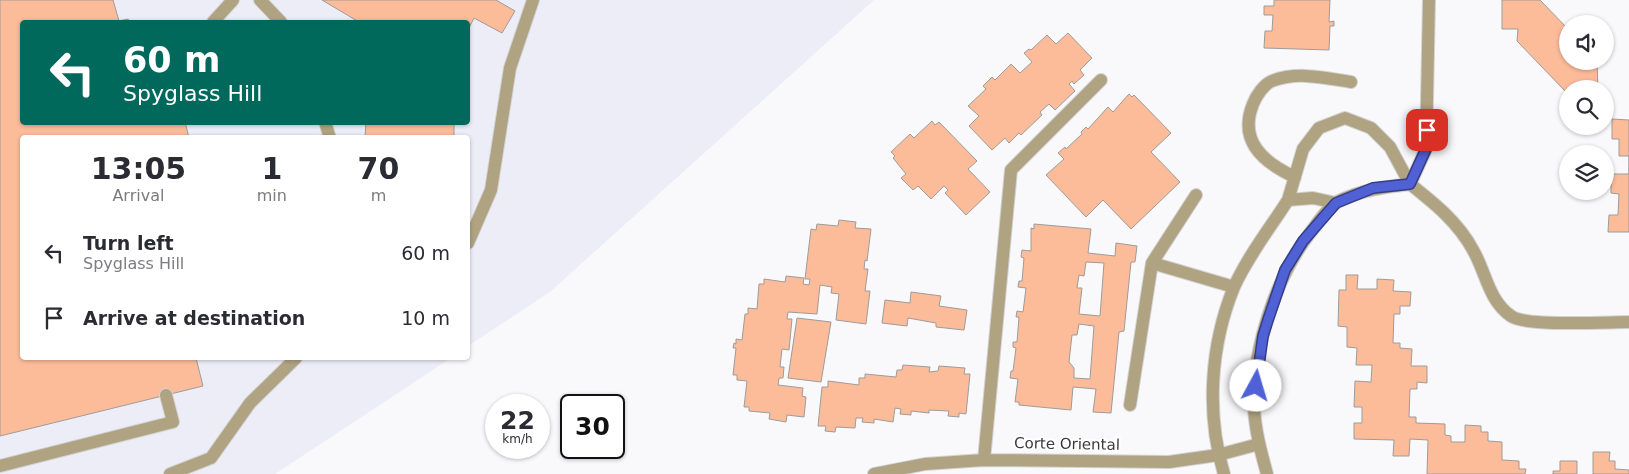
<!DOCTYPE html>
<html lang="en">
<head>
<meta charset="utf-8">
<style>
	:root { --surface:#fff; --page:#f2f2f3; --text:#2b2b33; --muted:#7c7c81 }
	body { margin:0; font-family:"DejaVu Sans",sans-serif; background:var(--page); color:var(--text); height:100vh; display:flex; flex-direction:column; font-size:19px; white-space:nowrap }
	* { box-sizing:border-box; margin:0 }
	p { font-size:16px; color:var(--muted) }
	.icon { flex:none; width:28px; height:28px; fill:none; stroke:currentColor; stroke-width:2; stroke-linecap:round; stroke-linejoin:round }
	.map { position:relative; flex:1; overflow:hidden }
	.drawer { position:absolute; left:20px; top:135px; width:450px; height:225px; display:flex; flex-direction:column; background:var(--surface); border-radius:5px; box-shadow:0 1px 4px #0004 }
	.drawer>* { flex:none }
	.guide { position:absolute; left:20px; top:20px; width:450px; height:105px; border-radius:5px; box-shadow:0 1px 4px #0004; background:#00695c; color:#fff; overflow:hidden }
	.fabs { position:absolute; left:1559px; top:15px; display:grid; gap:10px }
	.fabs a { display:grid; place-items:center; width:55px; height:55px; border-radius:50%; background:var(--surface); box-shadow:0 1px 4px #0004; font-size:25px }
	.speed { position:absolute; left:485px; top:394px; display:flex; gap:10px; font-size:25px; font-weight:700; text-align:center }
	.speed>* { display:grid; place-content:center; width:65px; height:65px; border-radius:50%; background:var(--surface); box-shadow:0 1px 4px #0004; line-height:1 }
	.speed small { font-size:12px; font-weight:400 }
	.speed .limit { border:2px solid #111; border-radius:8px; background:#fff; color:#111 }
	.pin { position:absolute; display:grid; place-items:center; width:42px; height:42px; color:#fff; margin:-21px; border-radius:10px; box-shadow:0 2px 8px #0006 }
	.me { position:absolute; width:55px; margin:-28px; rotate:6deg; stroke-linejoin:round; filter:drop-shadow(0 0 4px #0008) }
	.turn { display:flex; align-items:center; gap:18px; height:105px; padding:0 20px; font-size:22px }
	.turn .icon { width:65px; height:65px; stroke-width:2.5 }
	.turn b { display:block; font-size:35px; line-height:42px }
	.eta { display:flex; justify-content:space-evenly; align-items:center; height:85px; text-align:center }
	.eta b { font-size:30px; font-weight:700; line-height:35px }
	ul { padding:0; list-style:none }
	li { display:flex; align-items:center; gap:15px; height:65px; padding:0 20px }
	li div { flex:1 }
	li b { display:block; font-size:19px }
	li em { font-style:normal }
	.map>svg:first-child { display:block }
	.built { fill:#ededf8; fill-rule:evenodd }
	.building { fill:#fcbc9a; stroke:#9e9b99; fill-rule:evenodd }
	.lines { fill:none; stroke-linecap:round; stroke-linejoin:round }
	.minor-casing { stroke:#d3d3d5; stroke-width:14 }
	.minor { stroke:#b0a381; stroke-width:12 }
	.route-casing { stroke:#343f8b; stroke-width:12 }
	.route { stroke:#5061d6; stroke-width:9 }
	.labels { text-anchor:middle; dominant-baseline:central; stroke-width:4; stroke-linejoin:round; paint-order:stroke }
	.street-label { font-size:15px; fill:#3a3a3b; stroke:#fff }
</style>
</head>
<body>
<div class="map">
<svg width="1629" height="474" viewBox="0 0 1629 474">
	<rect width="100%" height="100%" fill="#f9f9fc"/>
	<path class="built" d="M0,0H874L550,292L468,346V138H22V358H451L275,474H0ZM22,22H468V122H22Z"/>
	<path class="building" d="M0,0H113L119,21L128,19L130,22H22V122H185L189,138H22V358H196L203,386L0,436Z
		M322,0H496L515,11L502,33L474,18L468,30V22H359Z
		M1274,0H1330L1329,22L1334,21V26H1330L1329,50L1264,48L1265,31H1272L1273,15H1264V6H1274Z
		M1502,0H1540L1568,29V61H1597L1598,89H1568L1565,91L1517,41L1518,29H1502Z
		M1068,33L1092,58L1080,70L1084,75L1074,84L1072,81L1069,84L1075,91L1055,110L1049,104L1040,112L1042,115L1021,135L1019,133L1009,143L1005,138L992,150L969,126L979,116L968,106L986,89L983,86L992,77L995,80L1011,64L1020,73L1032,62L1024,53L1029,49L1031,50L1047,35L1056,44Z
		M1129,94L1132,97L1134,95L1171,133L1151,152L1180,182L1131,229L1103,200L1086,217L1046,175L1064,159L1058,153L1065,147L1066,149L1082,134L1081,132L1086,127L1088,129L1108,107L1113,112Z
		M1612,119L1629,120V232H1608L1609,215H1618L1619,194L1611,193V174H1629V156H1619V139H1612Z
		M932,121L935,125L939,122L977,161L968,169L990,192L966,215L945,193L948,190L944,186L931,199L918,186L913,190L901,178L906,174L893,158L895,156L891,152L910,134L914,138Z
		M366,122H454V138H365Z
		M839,220L856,222L855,228L871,229L867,261L865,260L864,269H868L865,291H870L866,324L836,320L839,294L831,293L832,287L820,285L817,314L788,312L787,319H792L789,350L782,349L780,367H784L783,378H779L778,385L803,388L802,396L806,397L804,417L787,415L786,422L769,419L770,413L749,411V407H744L747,381L737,380V375H733L736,348H733L734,343L736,344V339L742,340L745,314H748V308L757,309L759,284H764V279L785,282L786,276L804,278L803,284L809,285L810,279H805L811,229L816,230L817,224L838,226Z
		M1034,224L1091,229L1088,253L1115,256L1116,243L1137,246L1135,262H1131L1124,331L1119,332L1111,413L1093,412L1096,389L1073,387L1071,410L1019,405V402H1015L1018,379L1010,378L1011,371H1013L1016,348L1013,347V342H1017L1019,317H1016L1017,311L1023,312L1026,288L1018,287L1019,281H1022L1024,258L1021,257L1022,250L1031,251V228L1034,229ZM1086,262L1104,263L1100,316L1079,314L1082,288H1077L1079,275L1084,276ZM1079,324L1094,326L1090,379L1074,378V368L1069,362L1072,335H1077Z
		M1346,275H1358L1357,289H1377V279L1394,280L1393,291L1411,292L1410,306H1400V314H1394L1393,343H1400V348L1412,349L1411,366H1427V383L1417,382V389H1410L1409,417H1416V423L1445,424V435L1451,436V442H1465V425L1481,426V432H1488V441L1502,442V460L1519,461V469H1526L1525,474H1427L1428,440L1410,439L1409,456H1393L1394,440L1354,439V423H1362V407H1354L1355,381L1371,382L1372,365H1356L1357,348L1347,347V327L1338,326L1339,290H1346Z
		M911,292L941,296L939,306L967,310L964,330L936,327V323L908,318L907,326L882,323L885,300L910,303Z
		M797,318L831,322L821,382L788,378Z
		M903,365L930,367L929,372L938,371L939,366L965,368L964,374H970L966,414L959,413V417L948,416L949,411L929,410V413L911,411V415L900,414L901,409L895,408L893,422L874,419V423L862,422L863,418H856L855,428L836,427L835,432L825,431L826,426H818L822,387H828V381L859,385V378H865V374L896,377L897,370H902Z
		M1593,452H1610L1609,461H1615V469L1629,470V474H1593Z
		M1560,461H1577V474H1553V471H1560Z"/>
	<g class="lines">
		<defs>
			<path id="minor" d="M260,0L281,22
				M213,22L233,0
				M325,122L330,138
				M1295,177C1264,163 1238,141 1253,104C1256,96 1264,84 1272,81C1298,71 1325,78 1351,82
				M1410,184L1426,149L1429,0
				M1288,200L1303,149L1319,128L1345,118L1371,128L1390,147L1410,184
				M468,243L491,190L510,68L533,0
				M1152,263L1196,195
				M1130,405L1152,263L1234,287
				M984,460L1011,170L1101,80
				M0,466L173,422L166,395
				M170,474L211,458L250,403L296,358
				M874,474L925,464L984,460L1169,462L1218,455L1259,444
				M1224,474C1206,414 1210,346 1234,287C1248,256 1270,228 1288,200L1313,198L1336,203
				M1267,474C1261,452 1255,430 1254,407C1252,351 1275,278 1310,233C1317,224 1327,208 1337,202C1360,190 1385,187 1410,184C1434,203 1458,222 1473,250C1486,272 1488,300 1511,316C1525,327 1607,322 1629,322"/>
		</defs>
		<use href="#minor" class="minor-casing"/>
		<use href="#minor" class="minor"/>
	</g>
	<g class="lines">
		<defs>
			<path id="route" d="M1256,386L1263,336L1268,320L1285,270L1303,241L1336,203L1373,188L1410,184L1426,149L1427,130"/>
		</defs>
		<use href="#route" class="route-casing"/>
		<use href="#route" class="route"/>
	</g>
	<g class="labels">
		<g class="street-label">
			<text transform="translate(1067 444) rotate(1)">Corte Oriental</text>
		</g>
	</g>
</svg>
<div class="fabs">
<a><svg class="icon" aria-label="sound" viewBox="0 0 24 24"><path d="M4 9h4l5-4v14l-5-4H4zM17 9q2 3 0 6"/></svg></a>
<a><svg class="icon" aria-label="search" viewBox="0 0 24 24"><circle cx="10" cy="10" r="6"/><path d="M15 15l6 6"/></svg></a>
<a><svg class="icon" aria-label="layers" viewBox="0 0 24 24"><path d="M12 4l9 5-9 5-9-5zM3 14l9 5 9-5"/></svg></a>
</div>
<div class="speed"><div>22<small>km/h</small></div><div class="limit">30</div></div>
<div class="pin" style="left:1427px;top:130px;background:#d93025"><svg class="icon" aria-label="arrive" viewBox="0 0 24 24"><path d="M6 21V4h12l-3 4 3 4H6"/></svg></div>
<svg class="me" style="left:1256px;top:386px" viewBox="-20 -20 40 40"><circle r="19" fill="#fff"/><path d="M0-13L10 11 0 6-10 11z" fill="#5061d6"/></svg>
<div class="guide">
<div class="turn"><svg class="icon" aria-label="left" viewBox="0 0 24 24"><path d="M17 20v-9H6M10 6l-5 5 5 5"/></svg><div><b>60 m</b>Spyglass Hill</div></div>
</div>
<section class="drawer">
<div class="eta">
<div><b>13:05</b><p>Arrival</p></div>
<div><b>1</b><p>min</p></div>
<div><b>70</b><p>m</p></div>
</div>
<ul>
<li><svg class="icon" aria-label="left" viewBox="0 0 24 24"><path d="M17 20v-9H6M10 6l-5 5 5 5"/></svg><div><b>Turn left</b><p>Spyglass Hill</p></div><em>60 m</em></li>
<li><svg class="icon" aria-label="arrive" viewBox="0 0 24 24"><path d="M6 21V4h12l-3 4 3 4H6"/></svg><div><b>Arrive at destination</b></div><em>10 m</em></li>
</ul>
</section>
</div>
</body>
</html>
